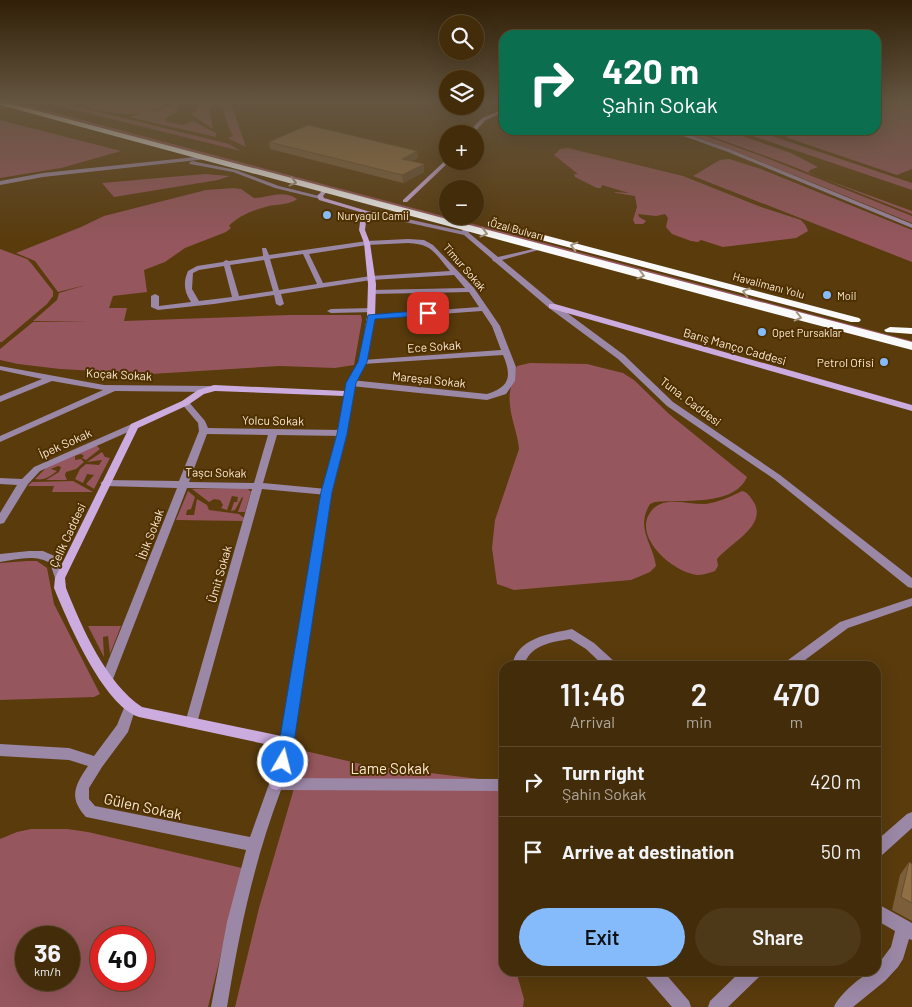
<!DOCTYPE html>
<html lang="en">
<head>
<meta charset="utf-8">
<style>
	:root { --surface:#432c09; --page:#4d3817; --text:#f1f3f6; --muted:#afa79c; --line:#5b482a; --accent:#85bbfb }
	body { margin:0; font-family:Barlow,sans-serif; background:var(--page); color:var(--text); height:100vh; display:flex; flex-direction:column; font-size:19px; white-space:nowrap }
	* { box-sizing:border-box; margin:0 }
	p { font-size:16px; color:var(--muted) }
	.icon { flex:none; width:28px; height:28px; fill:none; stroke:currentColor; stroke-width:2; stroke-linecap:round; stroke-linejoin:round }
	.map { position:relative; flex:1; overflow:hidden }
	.side { position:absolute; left:499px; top:661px; width:382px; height:315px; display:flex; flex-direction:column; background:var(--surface); border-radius:15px; box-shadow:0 5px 20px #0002,0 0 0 1px var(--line) }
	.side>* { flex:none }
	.hud { position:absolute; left:499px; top:30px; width:382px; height:105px; border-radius:15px; box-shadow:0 5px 20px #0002,0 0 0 1px var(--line); background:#0b6e4f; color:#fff; overflow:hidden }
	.buttons { position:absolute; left:439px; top:15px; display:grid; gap:10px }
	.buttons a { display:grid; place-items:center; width:45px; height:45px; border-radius:50%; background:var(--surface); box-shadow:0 5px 20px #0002,0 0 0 1px var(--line); font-size:25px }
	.speed { position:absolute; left:15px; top:926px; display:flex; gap:10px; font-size:25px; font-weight:700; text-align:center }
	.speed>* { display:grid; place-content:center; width:65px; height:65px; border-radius:50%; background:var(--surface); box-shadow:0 5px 20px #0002,0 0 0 1px var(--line); line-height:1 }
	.speed small { font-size:12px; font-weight:400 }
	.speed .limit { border:8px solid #d22; background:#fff; color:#111 }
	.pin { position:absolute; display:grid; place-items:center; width:42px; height:42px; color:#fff; margin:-21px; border-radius:10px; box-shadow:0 2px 8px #0006 }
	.me { position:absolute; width:55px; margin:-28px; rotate:8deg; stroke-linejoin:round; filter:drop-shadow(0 0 4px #0008) }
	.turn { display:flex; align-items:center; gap:18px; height:105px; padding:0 20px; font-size:22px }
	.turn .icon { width:65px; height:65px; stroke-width:2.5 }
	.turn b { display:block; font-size:35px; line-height:42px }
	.eta { display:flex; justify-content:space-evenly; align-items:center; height:85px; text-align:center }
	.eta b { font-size:30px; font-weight:600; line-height:35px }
	.cta { display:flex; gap:10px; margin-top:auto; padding:10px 20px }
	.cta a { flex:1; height:58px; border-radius:30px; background:var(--accent); color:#111; font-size:20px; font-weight:600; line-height:58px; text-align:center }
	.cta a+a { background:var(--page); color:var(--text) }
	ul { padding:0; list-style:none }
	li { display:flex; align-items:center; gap:15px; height:70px; padding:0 20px; border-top:1px solid var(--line) }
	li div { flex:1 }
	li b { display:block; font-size:19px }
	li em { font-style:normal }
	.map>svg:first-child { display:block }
	.green { fill:#95565d; fill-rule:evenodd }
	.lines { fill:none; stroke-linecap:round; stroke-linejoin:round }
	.street { fill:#9b87a6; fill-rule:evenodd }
	.secondary { fill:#ccacde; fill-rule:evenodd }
	.highway { fill:#f9f9f9; fill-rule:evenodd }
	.wall { fill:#7c5f3a }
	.shaded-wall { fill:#654e2f }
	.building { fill:#906f43; stroke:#654e2f }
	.oneway { stroke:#a4947c }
	.route { fill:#1a73e8; stroke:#114b97 }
	.poi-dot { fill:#85bbfb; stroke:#4e3000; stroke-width:2 }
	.labels { text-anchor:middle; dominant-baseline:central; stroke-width:4; stroke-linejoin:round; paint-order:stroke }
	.far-poi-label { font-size:11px; fill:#fce9d2; stroke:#4e3000; text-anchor:start }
	.far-street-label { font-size:11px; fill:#fce9d2; stroke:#4e3000 }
	.street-label { font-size:12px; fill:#fce9d2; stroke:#4e3000 }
	.poi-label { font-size:12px; fill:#fce9d2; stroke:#4e3000; text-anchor:end }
	.near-street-label { font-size:15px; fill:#fce9d2; stroke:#4e3000 }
</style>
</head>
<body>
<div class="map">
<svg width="912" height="1007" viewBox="0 0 912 1007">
	<rect width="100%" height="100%" fill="#593b0c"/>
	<path class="green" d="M39,101H54L213,140L229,144L241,151Z
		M98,101H131L130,102L132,103L134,101L170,103C143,119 112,115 84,106Z
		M185,101L177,106L180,109L168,110H180L166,118V122L183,125L193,121L216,133V137L129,117L142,113L166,110L160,109Z
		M204,101H213V106L209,109L213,129L191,114L198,109L199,103Z
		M217,101H230L246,147L228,138L233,136L227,123L223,108L218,106Z
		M899,102L912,106V169L897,175L785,137L808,130H876V109Z
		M19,103L912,341V343L16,105Z
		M0,120L121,151L61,168L0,178Z
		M675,130H690L764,157L912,216V223L735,151Z
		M694,130H725L791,153L818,167L810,170L808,173L912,211V214L779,161Z
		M765,130H789L772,136L912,183V190L750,135Z
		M568,148L683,176L761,207L801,220L806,226L808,231L796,238L723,247L701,240L698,242L691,241L672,234L666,227L668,218L665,214L656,216L638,214L639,217L646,221L643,224H635L633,220L637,207L635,196L616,193L614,192L629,193L602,185L601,188H597L575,177L574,174H578L554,155L560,149Z
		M729,159L761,169L912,230V262L693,176L720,160Z
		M205,174L230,176L218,180L114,197L102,183Z
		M234,188L241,189L254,198C269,198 283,189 297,199C290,205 278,204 269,206C256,209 238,216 229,226L231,228L226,232L185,248L165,262L144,270L147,292L113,296L109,308H127L124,321L289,315H361L362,320L354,365L335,368L280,366L151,374L60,369L18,364L0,360V349L33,322L88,321H33L57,300L59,293L86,285L58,292L35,261L16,253L81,227L104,216L206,190Z
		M0,249L27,259L31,263L53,291V296L47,304L2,342H0Z
		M530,363L587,364L623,373L634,380L669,414L747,477C734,507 682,499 655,502L650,504C635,529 653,543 656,566L650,572L631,580L514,590L497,584L492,548L495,520L519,449C518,434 511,420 510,405C508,393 513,377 517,366Z
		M95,444L100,449L86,460L82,458L84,456L81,454L75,456V460L81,459L84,462L76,469L66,472L65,475L67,480H46L59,472L61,467L58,466L51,469L57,471C51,476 44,481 35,479L47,467Z
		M102,452L105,457L110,458L94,489L86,484L94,475L87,474L83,483L75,479L80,469L86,464L99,465L102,460L87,462Z
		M73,481L93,492H52L54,486H28L32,482Z
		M247,488L251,492L245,512H238L243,498L242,497L235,510L231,511L234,502H237L238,497L232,496L227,510L221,508L223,505L220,500L214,499L209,502L192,489Z
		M188,491L195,497L191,509L187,510L186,515H194L197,499L207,505L209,510L239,514L244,518L243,521L176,520Z
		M742,491C747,492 750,496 753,501C769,525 730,543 717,559L718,566L715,571C709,573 703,575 697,575C671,572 628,533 654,508C667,496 690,505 706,504C719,502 730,497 742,491Z
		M27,561H37L47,568L54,604L100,694L94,697L0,700V563Z
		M88,626H121L110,654L108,636L103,637L104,657Z
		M305,751L365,765L504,782V971H516L524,999L523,1007H235L259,908Z
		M31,829H67L88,832L242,868L208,1007H0V839L17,832ZM26,938H69V980H26ZM101,938H144V980H101Z"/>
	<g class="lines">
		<path class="street" d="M667,130H675L732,150L912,224V228L728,152Z
			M205,156L207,157V159L43,177L0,185V181L43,173Z
			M192,161L236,170L279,186L323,197L320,199L275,188L233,172L190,164L189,163Z
			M371,211L462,231L463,227H467L469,233L498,257L542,247V249L502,260L555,304L624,355L673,402L780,475L912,578V588L908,587L774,479L667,406L618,359L549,308L495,262L493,261L492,259L464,235L369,214V212Z
			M408,239L424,240L433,245L474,288L500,326L516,367L515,381L506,394L487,400L351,386L347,383L351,380L487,394C510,387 512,376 503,355L363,364L359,362L363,360L501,350L492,326L482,311L371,319L367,317L371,315L479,307L469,292L372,294L368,292L372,290L465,288L454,275L371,280L281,294L284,304L280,306L276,304L274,295L214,304L158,310L151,307V296L155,294L159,296V306L191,302C184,292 183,282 188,271L197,266L223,262L226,260L229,261L263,256L262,248H266L269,255L367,241ZM408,243C433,244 435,254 450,271L371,276L323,283L309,254L367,245ZM303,254L317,284L279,290L270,259ZM264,260L273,291L239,296L230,265ZM224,266L232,297L199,301L192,289L193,273L199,270Z
			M372,308H375V312L331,313L327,311L331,309Z
			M0,366L104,385L209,386L213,389L209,392L115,391L0,442V436L103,390L52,381L0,402V396L42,379L0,370Z
			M185,400L188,401L205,421L208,428L342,430L347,433L342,436L277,435L263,483L327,489L332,492L327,495L262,489L197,723L196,727L191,728L186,727L185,723L252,489L187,488L113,679L111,683L107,684L103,683L101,679L177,488L105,486L100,483L105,480L179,481L199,431L198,423L181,403ZM207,434L268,435L254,483L189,482Z
			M134,423L138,426L137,428L40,471L28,484L4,523L0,524V513L17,485L0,484V478L22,479L34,467Z
			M29,551H43L59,558L65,578L64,581H56L50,563C36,554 16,559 0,562V554Z
			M912,598V606L848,628L797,666H782L784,663L840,622Z
			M572,629L594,643L616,663L618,666H604L586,649L570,639C552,642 529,645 524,666H512C517,638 548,634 572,629Z
			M130,702L134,703L136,707L128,732L102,767L89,788V799L95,806L250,837L269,784L271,780L276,778L504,779V791L281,790C254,861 239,933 227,1007H211L227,922L246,850L86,817C68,798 75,785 88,766L69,760L0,756V744L69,748L94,756L117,725L126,703Z
			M912,812V828L881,856L876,858V841L907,814Z
			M876,903L912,923V940L909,939L903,959L898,967L885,981L853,1007H834C838,996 865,971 876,971V967L891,947L895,931L876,920Z
			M644,971H663L689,1001L691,1007H672L646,977Z
			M741,971H761L759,977L728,1007H708L710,1001Z"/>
		<path class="secondary" d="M504,109V112L486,120L472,134H467L482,118Z
			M448,158V161H450L407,202H403V200Z
			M325,188L328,190L323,196L324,198L374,213L366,222L365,230L370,243L376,284L375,317L367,362L355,383L347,433L332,492L290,762L281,788L276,790L271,788L269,784L276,762L279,747L139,717C103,705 68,622 54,588L55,578L131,424L182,401L198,390L214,385L345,391L347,383L359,362L367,317L368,284L364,243L359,230L360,222L367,214L319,200L317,196ZM215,391L344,396L337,433L322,492L281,736L142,707C106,683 82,628 66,588L65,578L138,428L188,405L204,394Z
			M549,304H555L912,405V411L549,308Z"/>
		<path class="highway" d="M0,101L912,342V350L711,297L0,105Z
			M491,221L859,318L861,320L859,322H851L488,226V222Z
			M890,327L912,328V334L886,332L884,330Z"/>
	</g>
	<path class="wall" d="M269,142L417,151L418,158L412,161L424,164V172L403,183L270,149Z
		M909,862L912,864V921L892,910L900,875Z"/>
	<path class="shaded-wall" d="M417,151L418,158L402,166V159Z
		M424,164V172L403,183L402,175Z"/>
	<path class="building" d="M308,125L417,151L402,159L424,164L402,175L269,142Z
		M909,862L912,864V903L901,897Z"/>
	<defs><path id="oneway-chevron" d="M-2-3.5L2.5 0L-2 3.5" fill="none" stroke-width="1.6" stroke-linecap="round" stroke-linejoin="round" transform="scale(1.25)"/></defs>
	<g class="oneway">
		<use href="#oneway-chevron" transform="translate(293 182) rotate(15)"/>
		<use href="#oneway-chevron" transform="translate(484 233) rotate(15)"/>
		<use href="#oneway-chevron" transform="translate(574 246) rotate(-165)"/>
		<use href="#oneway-chevron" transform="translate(641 275) rotate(15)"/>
		<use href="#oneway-chevron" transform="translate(746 292) rotate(-165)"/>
		<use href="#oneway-chevron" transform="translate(798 317) rotate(14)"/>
	</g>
	<linearGradient id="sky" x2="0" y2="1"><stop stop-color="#312007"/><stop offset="0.42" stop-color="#645540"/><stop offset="1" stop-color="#645540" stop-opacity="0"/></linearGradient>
	<rect width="912" height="242" fill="url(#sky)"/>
	<path class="route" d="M428,310L431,311V315L375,319L367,362L356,383L347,434L332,492L291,762L289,767L283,769L278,767L276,762L321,492L337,434L346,383L358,362L368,315Z"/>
	<g class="poi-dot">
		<circle cx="327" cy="215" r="5"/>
		<circle cx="827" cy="295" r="5"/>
		<circle cx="762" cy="332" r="5"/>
		<circle cx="884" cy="362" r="5"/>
	</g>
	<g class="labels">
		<g class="far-poi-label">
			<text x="337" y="215">Nuryagül Camii</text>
			<text x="837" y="295">Moil</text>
			<text x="772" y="332">Opet Pursaklar</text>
		</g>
		<g class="far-street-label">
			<text transform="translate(517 229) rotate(15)">Özal Bulvarı</text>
			<text transform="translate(465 267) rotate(49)">Timur Sokak</text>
			<text transform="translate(769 285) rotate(15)">Havalimanı Yolu</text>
		</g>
		<g class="street-label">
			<text transform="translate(434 346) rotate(-4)">Ece Sokak</text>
			<text transform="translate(735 346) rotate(16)">Barış Manço Caddesi</text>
			<text transform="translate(119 374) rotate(3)">Koçak Sokak</text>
			<text transform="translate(429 379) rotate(6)">Mareşal Sokak</text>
			<text transform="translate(691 401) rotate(37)">Tuna. Caddesi</text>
			<text transform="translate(273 420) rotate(1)">Yolcu Sokak</text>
			<text transform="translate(65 443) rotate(-24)">İpek Sokak</text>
			<text transform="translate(216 472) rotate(1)">Taşcı Sokak</text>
			<text transform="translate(150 534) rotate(-69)">İbik Sokak</text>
			<text transform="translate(67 535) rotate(-65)">Çelik Caddesi</text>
			<text transform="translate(219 574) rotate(-74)">Ümit Sokak</text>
		</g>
		<g class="poi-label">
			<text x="874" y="362">Petrol Ofisi</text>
		</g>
		<g class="near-street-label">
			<text x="390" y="768">Lame Sokak</text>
			<text transform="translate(143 806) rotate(12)">Gülen Sokak</text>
		</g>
	</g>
</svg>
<div class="buttons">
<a><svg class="icon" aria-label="search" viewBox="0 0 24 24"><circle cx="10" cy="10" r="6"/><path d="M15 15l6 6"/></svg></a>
<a><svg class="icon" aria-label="layers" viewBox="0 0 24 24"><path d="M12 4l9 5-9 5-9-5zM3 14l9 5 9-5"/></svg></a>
<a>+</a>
<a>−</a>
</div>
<div class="speed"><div>36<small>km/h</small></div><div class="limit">40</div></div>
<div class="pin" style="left:428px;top:313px;background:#d93025"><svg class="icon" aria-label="arrive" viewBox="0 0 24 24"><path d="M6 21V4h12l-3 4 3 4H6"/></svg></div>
<svg class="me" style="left:283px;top:762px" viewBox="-20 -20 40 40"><circle r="17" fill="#1a73e8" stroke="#fff" stroke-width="3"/><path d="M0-11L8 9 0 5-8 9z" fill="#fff"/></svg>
<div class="hud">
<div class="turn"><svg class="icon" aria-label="right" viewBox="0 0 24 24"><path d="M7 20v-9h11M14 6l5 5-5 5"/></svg><div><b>420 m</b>Şahin Sokak</div></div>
</div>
<section class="side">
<div class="eta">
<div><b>11:46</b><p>Arrival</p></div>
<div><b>2</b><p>min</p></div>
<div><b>470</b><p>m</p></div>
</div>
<ul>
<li><svg class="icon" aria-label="right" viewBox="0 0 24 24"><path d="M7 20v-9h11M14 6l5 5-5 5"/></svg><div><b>Turn right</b><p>Şahin Sokak</p></div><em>420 m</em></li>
<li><svg class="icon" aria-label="arrive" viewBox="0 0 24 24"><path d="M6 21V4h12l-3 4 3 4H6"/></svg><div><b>Arrive at destination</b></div><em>50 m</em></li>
</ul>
<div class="cta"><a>Exit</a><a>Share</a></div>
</section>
</div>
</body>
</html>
